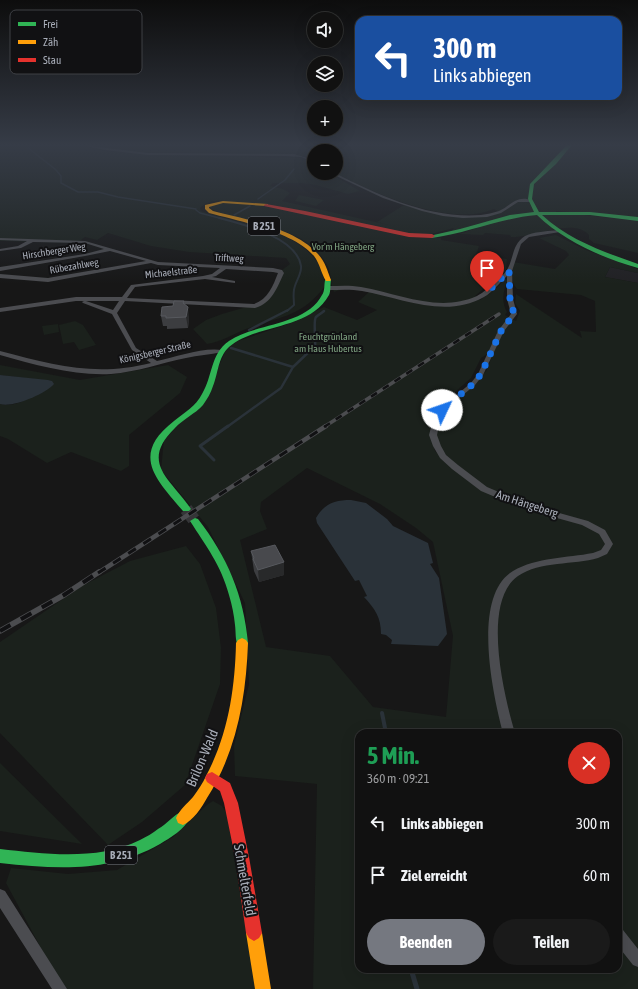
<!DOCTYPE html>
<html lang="de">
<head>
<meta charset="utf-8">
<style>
	:root { --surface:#111; --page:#1a1a1a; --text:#f1f3f6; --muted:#9c9d9f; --line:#303131; --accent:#757880 }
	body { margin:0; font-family:"Asap Condensed",sans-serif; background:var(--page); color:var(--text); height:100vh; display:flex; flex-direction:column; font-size:15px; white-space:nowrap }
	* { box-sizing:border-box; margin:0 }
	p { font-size:13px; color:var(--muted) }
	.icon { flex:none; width:22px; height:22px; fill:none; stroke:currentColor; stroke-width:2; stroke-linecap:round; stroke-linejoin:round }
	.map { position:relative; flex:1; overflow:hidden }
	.panel { position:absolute; left:355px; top:729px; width:267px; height:244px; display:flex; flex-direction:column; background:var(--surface); border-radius:12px; box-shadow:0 4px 16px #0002,0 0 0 1px var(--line) }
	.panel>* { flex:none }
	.hud { position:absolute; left:355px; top:16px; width:267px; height:84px; border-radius:12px; box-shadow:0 4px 16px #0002,0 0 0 1px var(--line); background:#1a4fa0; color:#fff; overflow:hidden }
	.fabs { position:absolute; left:307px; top:12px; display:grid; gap:8px }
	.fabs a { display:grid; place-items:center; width:36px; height:36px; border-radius:50%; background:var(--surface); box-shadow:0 4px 16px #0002,0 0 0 1px var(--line); font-size:20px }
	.pin { position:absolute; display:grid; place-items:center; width:34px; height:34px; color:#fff; margin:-41px -17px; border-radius:50% 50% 50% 0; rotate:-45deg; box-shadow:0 0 4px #0007 }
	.pin .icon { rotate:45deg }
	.me { position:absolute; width:44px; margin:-22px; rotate:48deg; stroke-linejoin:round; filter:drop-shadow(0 0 3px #0008) }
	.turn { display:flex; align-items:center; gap:14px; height:84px; padding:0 12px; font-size:18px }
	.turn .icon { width:52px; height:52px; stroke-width:2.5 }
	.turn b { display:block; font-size:28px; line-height:34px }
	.round { display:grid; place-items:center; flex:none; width:42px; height:42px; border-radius:21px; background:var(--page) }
	.headline { display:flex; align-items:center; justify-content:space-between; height:68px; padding:0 12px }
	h1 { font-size:24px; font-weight:700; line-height:30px; color:#1e9e55 }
	.button { display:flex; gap:8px; margin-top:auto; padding:8px 12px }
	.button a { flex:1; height:46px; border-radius:24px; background:var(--accent); color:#fff; font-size:16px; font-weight:700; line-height:46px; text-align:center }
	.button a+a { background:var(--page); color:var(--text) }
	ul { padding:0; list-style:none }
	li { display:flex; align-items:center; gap:12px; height:52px; padding:0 12px }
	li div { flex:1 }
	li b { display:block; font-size:15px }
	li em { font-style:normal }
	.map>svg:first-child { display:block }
	.built { fill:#212124 }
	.green { fill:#1b211c; fill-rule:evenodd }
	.water { fill:#2a3239 }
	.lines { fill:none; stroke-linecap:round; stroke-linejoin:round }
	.stream-far5 { stroke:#2a3239; stroke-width:1.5 }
	.stream-far4 { stroke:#2a3239; stroke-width:2 }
	.stream-far3 { stroke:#2a3239; stroke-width:2.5 }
	.stream-far2 { stroke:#2a3239; stroke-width:3 }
	.stream-far1 { stroke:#2a3239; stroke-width:4 }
	.stream { stroke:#2a3239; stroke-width:5 }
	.primary-tunnel { stroke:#343537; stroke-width:13; stroke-dasharray:13 6; stroke-linecap:butt }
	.street { fill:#4b4c50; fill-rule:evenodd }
	.fast { fill:#30b455; fill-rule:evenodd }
	.slow { fill:#ff9f0a; fill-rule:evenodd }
	.jam { fill:#e5322d; fill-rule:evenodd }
	.rail-far2-casing { stroke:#4b4c4f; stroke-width:3.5 }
	.rail-far1-casing { stroke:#4b4c4f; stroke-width:4.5 }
	.rail-casing { stroke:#4b4c4f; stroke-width:5.5 }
	.rail-far2 { stroke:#111113; stroke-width:2.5; stroke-dasharray:7; stroke-linecap:butt }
	.rail-far1 { stroke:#111113; stroke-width:3; stroke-dasharray:9; stroke-linecap:butt }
	.rail { stroke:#111113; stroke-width:4; stroke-dasharray:12; stroke-linecap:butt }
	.wall { fill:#3c3d40 }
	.shaded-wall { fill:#28292a }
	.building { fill:#48494d; stroke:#57595e }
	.route { stroke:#1a73e8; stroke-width:7; stroke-dasharray:0 12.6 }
	.labels { text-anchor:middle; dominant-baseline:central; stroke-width:4; stroke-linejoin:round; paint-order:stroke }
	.far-park-label { font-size:10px; fill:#7fa381; stroke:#111113 }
	.far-street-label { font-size:10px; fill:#a8adb8; stroke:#111113 }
	.shield { fill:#111113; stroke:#7b7e86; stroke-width:1 }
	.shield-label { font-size:11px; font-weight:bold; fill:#a8adb8 }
	.street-label { font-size:12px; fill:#a8adb8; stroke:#111113 }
	.near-street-label { font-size:14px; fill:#a8adb8; stroke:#111113 }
	.key { fill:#111113; stroke:#3e4045; stroke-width:1 }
	.key-label { font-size:11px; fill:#a8adb8 }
</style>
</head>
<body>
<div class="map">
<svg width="638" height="989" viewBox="0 0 638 989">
	<rect width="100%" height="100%" fill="#171717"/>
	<path class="built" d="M610,267L638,273V283L605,277Z"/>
	<path class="green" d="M0,145H80L105,151L138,154L302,158L314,163V173H329L360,191L348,194L316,185L301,183H273L270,186L283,189L290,193L282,201L389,225L377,222L404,205C440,214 463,222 500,212L494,209C449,228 375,193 335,173L336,155L350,154H336V151H314V156H305L240,153L128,152L90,145H638V217L556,211L557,215H584L638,221V253L594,243L589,239V235C572,217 532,239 511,237L510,235L485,233L483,235L459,234L483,226L480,223L450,233L454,228L435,233L411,237L441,238V240L479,246L476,255L507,259L506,270L492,284H489L475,296L477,297L475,298L480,300L496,288L505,279L508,280C503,290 501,302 507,312L505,315L516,321L520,311L515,303L516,294L582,338L580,331L596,332L595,301L581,295L517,289C510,281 511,272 513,262L555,269L569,255L566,251L539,238L556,235L586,250L638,269V273L610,267L605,277L638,283V989H313L317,784L235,776L234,746L249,684L245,603L208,527L161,470L164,440L198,404L216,373L225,352L230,346L238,341L291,323L324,307L357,320L377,310L358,302L369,292C357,290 345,287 334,292C330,283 332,274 327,265C303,222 247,227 210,208L211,206L224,200C216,201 206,201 200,208L201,211C241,225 321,231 325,286C301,318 280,316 246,329C233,334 221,342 207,344L193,329L206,320L222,314L260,303L267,298L282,270L290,264L286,258L189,252L151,246L108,233L97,240L85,237L77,243L0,241ZM494,350L487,370L475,384L449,405L440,419L435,430C437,437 439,446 443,451C455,470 486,490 506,499L499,500L467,480L435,451L430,432L437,408L471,378L481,358ZM307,468L380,504L416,528L433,542L453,636L446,717L373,707L330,656L266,647L240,540L267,529L260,511L261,502ZM359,733H618V969H359Z
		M299,195L324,200L316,206L295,201Z
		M75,321L83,325L96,345L79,350L74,342L63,344L59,325Z
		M58,324L59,332L44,335L42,326Z
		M0,365L80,380L168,365L187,377L180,393L129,435V466L121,471L71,452L47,463L8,439L0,436V404C20,409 37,392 52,381L0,375Z
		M186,546L200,564L216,608L221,648L220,684L185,785L142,822L108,845L0,733V642L82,586L130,561Z
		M0,763L82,844L0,831Z
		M213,801L222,806L227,814L256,989H63L6,883L11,868L68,874L117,870L173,837L208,804Z"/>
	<path class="water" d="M0,375L48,380L52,381L54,384C45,394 13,408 0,404Z
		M351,500L366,503L387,519L393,526L428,543L433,563L430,564L439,578L447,634L438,646L391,644L392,640L386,635L381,634C381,617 375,609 364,597L367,596L359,580L355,581L317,523L316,518C325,503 335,500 351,500Z"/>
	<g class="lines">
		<path class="stream-far5" d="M28,148L55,169
			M56,170L61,176V183L78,192H98L118,197L196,209
			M258,199L285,180L294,169
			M196,210L200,213L223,219
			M234,215L250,206"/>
		<path class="stream-far4" d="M219,218C242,224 297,237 301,266C302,274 295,282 294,290C293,295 294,300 294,305L287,311"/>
		<path class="stream-far3" d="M249,330L288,310
			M231,348L293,367
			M227,427L281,388L293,367L315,346C316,340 313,320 316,317C318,315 322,313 324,311"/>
		<path class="stream-far2" d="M214,460L200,446L228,426"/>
		<path class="stream-far1" d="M382,713L386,733"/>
		<path class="stream" d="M411,969L417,989"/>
		<path class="primary-tunnel" d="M186,509L195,521"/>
		<path class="street" d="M82,145L148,153L294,154L314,160V162L301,157L286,156L148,155L105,150Z
			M330,173H335C380,196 430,219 481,215C487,214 493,213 499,211C510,206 518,194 532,201L530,202H518L501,213L487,217L463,218L443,216L422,211L383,198Z
			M558,230H560V232L529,237L521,244L512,271L513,299L517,314L504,331L483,375L475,385L446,409L441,416L437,435L441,446L446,455L458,465L487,487L527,504L588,521L605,530L613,544L607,554L598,558C574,565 540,561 518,576C481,602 504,696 515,733H503C493,695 471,596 513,571C537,557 567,558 593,553L601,550L605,544L599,534L582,525L521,508L481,491L452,469L440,458L433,446L429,435L434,416L442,407L471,383L478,374L498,331L511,314L507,299V276C499,283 493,292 484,297C445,319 402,298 362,291C351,289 339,290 328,290L325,288L328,286C339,286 350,285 361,287C400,294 439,313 477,296C485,292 503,276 507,270C514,258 512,244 525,236C532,232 549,231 558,230Z
			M0,238L85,241L158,262L273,268L282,270L284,273C277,288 272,303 255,308L125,301L117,313L136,348L157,361C176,357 203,347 222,350V352C210,355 198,355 186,358C161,363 137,372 111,374C74,376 36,365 0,355V351C54,365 95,377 151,363L132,350L112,314L83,303L82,302L84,301H76L0,312V308L76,297H122L131,285L203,276L212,274L220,268L158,265L151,263L48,282L0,278V274L48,278L146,261L110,251L85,256L0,271V267L85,254L104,249L85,243L33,242L21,248L0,251V249L18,246L27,241L0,240ZM226,269L273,272L278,273C273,286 268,299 254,304L127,298L135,287L205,279L235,283V281L212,277L216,276ZM86,301H119L113,310Z
			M0,889L5,891L67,989H52L0,908Z
			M618,928L623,930L638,949V967L633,965L618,946Z"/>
		<path class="fast" d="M567,145H572L556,164L534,184L532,199L539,212H590L638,217V221L590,215H542C569,240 604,252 638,264V268C602,258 564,241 537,215C501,218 468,233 432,238L429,236L460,229L510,215L534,212L528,199L530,184Z
			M328,278L331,280C330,285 331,291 329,295C309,331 257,323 229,347C218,357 218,374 213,386C211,393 207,399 203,405C195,414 183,419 175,428C139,463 171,479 191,509L189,511H183C156,479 130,455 174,421C184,413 196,406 202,394C213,376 210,354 229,341C255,323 306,326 322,295C325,291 324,285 325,280Z
			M195,518L198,519C227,556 244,596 248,643L246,646L242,648L238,646C235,640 236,632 235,625C234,615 232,605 229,595C221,565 206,546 190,521Z
			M183,811L188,813L190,818C185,829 170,838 160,844C109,873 57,869 0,863V849C45,854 98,861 140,840C146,837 153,833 158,829C167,824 173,815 183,811Z"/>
		<path class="slow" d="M223,201L268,204V205L266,206L223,203L209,207V208L213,211C245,219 294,228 317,253C325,261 327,270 331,280L330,281H326C321,273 320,264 314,256C294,232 239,221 209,213L205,209V205Z
			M242,638L246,640L248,643C246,697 237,751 207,798C202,807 193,821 183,825L178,823L176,818C180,809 187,804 193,797C198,790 203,783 206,776C228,735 235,689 236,643L238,640Z
			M254,925L259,928L262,933L271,989H255L246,933L249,928Z"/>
		<path class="jam" d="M266,204L305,211L409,233L432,234L435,236L432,238L409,237L264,206V205Z
			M212,772L230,783L238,803L249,857L262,933L259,938L254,941L249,938L246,933L235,857L224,803L220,791L207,782L205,778L207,774Z"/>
		<defs>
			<path id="rail-far2" d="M324,427L499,314"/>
			<path id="rail-far1" d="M98,573L326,426"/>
			<path id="rail" d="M0,631L64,595L99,572"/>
		</defs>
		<use href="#rail-far2" class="rail-far2-casing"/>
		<use href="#rail-far1" class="rail-far1-casing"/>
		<use href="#rail" class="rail-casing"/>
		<use href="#rail-far2" class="rail-far2"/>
		<use href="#rail-far1" class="rail-far1"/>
		<use href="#rail" class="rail"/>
	</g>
	<path class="wall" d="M184,304L189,318L188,328L167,329V326H163L161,316Z
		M251,551L284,562V575L259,582L254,571Z"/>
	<path class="shaded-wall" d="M188,307L189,318L188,328L186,317Z
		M284,562V575L259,582L258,570Z"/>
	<path class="building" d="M174,301H184L183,303L188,307L186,317L166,318V316H161L162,307L173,306Z
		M275,545L284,562L258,570L253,559L254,558L251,551Z"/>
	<linearGradient id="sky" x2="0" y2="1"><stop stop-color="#0d0d0d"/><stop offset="0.51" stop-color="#363c47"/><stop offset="1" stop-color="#363c47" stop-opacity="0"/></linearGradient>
	<rect width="638" height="284" fill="url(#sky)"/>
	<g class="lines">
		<path class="route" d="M442,410L473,384L481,374L501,331L514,314L510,299L509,271L487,292"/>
	</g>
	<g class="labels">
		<g class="far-park-label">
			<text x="343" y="246">Vor'm Hängeberg</text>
			<text x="328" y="336">Feuchtgrünland<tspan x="328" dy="12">am Haus Hubertus</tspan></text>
		</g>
		<g class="far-street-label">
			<text transform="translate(54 251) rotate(-9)">Hirschberger Weg</text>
			<text transform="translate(229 258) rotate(3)">Triftweg</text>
			<text transform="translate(74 266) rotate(-10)">Rübezahlweg</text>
			<text transform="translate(171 272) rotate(-6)">Michaelstraße</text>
			<text transform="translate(155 352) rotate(-13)">Königsberger Straße</text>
		</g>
		<g class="shield">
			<rect x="248" y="217" width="32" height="18" rx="3"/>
			<rect x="105" y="846" width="32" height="18" rx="3"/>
		</g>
		<g class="shield-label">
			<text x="264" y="226">B 251</text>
			<text x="121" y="855">B 251</text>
		</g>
		<g class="street-label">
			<text transform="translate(527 504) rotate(18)">Am Hängeberg</text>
		</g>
		<g class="near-street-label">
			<text transform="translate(202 758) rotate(-67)">Brilon-Wald</text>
			<text transform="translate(245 880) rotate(80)">Schmelterfeld</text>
		</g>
	</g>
	<rect x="10" y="10" width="132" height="64" rx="6" class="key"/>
	<rect x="18" y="22" width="18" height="4" fill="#30b455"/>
	<rect x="18" y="40" width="18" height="4" fill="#ff9f0a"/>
	<rect x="18" y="58" width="18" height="4" fill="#e5322d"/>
	<g class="key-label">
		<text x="43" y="28">Frei</text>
		<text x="43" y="46">Zäh</text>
		<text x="43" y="64">Stau</text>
	</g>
</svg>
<div class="fabs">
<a><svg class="icon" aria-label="sound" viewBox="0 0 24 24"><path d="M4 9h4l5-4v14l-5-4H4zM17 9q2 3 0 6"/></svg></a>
<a><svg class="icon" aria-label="layers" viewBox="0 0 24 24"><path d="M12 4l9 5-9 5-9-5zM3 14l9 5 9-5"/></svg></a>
<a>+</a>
<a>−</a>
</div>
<div class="pin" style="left:487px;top:292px;background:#d93025"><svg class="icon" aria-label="arrive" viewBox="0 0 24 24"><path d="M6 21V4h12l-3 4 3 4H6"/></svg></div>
<svg class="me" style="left:442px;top:410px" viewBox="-20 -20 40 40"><circle r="19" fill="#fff"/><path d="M0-13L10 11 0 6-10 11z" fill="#1a73e8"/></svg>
<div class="hud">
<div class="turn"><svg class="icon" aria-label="left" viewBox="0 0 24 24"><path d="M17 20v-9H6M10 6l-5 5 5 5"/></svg><div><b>300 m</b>Links abbiegen</div></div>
</div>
<section class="panel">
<div class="headline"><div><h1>5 Min.</h1><p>360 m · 09:21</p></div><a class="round" style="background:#d93025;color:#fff"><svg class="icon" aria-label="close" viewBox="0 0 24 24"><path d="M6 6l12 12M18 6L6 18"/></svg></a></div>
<ul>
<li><svg class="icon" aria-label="left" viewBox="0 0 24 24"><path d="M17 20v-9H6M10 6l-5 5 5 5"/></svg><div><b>Links abbiegen</b></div><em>300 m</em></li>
<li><svg class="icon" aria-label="arrive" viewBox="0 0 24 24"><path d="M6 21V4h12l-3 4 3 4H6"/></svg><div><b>Ziel erreicht</b></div><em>60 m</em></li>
</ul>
<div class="button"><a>Beenden</a><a>Teilen</a></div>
</section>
</div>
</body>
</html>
